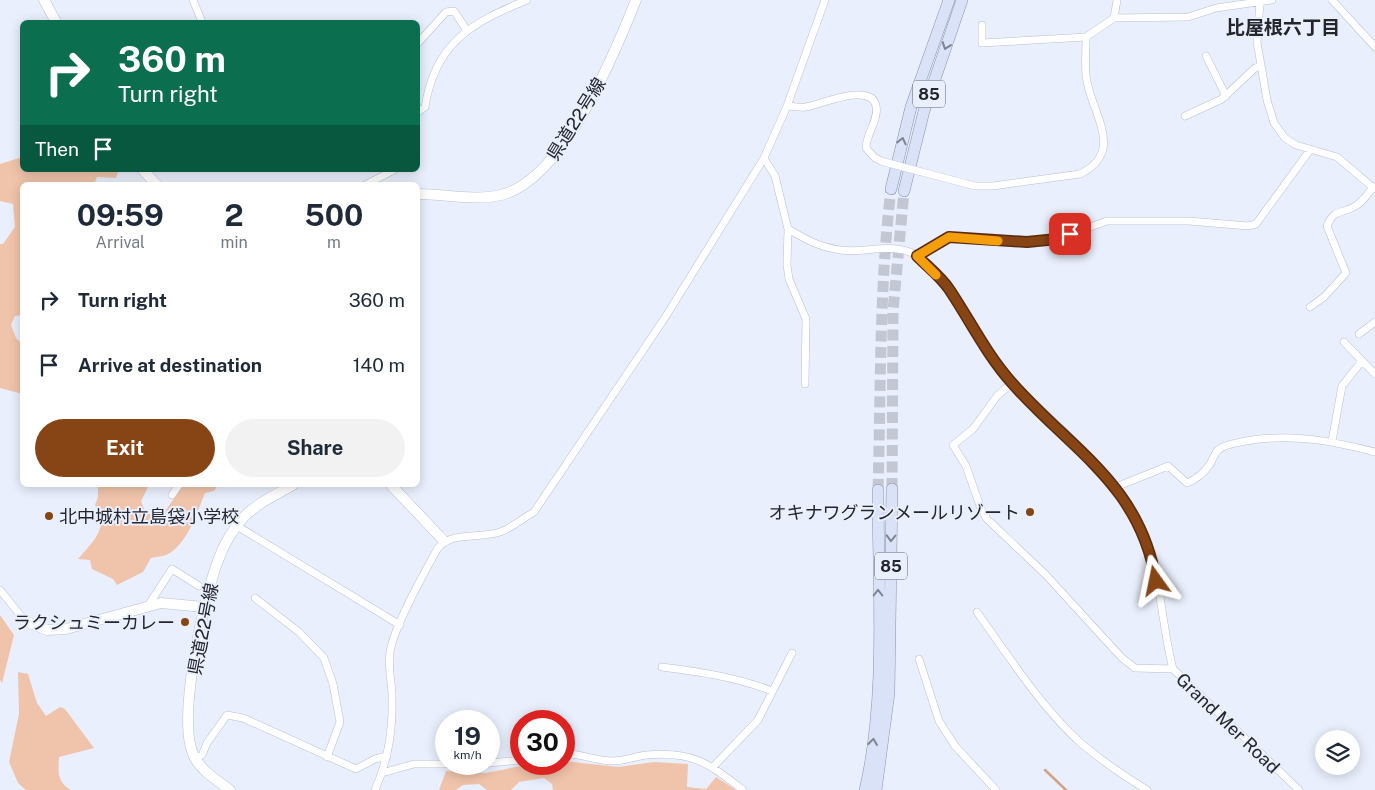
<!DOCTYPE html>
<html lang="en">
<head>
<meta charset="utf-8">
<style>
	:root { --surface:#fff; --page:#f2f2f3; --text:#1f2937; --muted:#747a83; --accent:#874414 }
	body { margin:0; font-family:"Public Sans","Noto Sans JP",sans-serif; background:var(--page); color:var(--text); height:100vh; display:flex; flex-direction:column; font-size:19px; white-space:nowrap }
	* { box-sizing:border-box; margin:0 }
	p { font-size:16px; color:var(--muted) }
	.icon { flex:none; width:28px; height:28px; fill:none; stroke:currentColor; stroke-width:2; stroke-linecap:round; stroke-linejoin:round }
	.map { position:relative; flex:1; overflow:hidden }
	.side { position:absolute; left:20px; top:182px; width:400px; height:305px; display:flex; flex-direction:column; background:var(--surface); border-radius:8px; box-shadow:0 2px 12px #0003 }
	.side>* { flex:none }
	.banner { position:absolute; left:20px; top:20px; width:400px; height:152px; border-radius:8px; box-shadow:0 2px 12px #0003; background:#0b6e4f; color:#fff; overflow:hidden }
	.controls { position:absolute; left:1315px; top:730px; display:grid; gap:10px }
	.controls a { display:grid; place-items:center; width:45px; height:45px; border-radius:50%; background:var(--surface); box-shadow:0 2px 12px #0003; font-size:25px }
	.speed { position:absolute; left:435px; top:710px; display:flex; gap:10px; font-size:25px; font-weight:700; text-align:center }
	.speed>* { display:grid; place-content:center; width:65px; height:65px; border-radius:50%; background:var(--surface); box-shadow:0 2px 12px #0003; line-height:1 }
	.speed small { font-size:12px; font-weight:400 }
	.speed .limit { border:8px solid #d22; background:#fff; color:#111 }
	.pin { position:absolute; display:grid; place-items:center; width:42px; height:42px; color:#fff; margin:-21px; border-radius:10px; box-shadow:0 2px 8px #0006 }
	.me { position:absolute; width:55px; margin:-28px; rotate:348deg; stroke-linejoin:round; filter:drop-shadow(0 0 4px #0008) }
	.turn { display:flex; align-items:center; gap:18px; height:105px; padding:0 15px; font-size:22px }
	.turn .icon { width:65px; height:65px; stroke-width:2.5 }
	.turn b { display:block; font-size:35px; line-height:42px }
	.then { display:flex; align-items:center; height:48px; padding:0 15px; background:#0003; gap:10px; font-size:19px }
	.eta { display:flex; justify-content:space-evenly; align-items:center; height:85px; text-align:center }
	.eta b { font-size:30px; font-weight:700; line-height:35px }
	.action { display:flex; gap:10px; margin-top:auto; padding:10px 15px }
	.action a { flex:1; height:58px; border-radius:30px; background:var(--accent); color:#fff; font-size:20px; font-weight:700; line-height:58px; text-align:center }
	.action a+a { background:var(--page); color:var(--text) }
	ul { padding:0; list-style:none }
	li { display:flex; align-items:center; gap:15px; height:65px; padding:0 15px }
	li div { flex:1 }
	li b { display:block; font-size:19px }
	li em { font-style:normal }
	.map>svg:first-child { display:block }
	.green { fill:#f0c4ab }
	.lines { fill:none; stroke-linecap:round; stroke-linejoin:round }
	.stream { stroke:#d5a183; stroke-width:2.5 }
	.primary-tunnel { stroke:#c2c7d3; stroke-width:11; stroke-dasharray:11 5.5; stroke-linecap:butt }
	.street-casing { stroke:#b9bfd0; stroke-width:8 }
	.secondary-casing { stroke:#b9bfd0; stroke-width:11 }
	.primary-casing { stroke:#8a93ac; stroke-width:12 }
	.street { stroke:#fff; stroke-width:7 }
	.secondary { stroke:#fff; stroke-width:10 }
	.primary { stroke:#dae2f7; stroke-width:11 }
	.street-bridge-casing { stroke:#b9bfd0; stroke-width:8; stroke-linecap:butt }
	.street-bridge { stroke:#fff; stroke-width:7 }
	.oneway { stroke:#7f8492 }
	.route-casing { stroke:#582c0d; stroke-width:12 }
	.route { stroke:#874414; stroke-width:9 }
	.slow { stroke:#f59e0b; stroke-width:9 }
	.poi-dot { fill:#874414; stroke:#eaeffd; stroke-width:2 }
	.labels { text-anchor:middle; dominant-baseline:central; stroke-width:4; stroke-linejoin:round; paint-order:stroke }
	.shield { fill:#eaeffd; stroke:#5f626b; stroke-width:1 }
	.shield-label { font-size:16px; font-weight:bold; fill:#24262c }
	.street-label { font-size:18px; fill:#24262c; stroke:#eaeffd }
	.poi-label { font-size:18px; fill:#24262c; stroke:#eaeffd; text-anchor:end }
	.neighbourhood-label { font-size:19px; font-weight:bold; fill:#24262c; stroke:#eaeffd }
</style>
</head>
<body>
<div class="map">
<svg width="1375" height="790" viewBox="0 0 1375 790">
	<rect width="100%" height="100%" fill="#eaeffd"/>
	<path class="green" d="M19,158L22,159V170H99L118,172L116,178L97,177L94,185H22V315L15,316L11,325L16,338L22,344V394L0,388V244H3L15,227L13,204L0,201V164Z
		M98,485H145L148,487L141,501L145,511L156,518L164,513L183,485H218L214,491L205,493C197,512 189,540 170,553C165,556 157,557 151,558L143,572L117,585L113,579L92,569L90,560L78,559C93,541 110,528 95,505L98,497Z
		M0,615L14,635L2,683L0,680Z
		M18,672L28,674L37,703L46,716L60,707L65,709L94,748L59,757C58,772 57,782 71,790H26L18,783L9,762L19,714Z
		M564,761L618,767L654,762L688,764L687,787L706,789L716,777L736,790H553L552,784L544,778L519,782L511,790H487L479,784L463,785L456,790H439L446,771L486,773L531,764H564Z"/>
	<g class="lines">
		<path class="stream" d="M1045,770L1066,790"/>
		<path class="primary-tunnel" d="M892,489L893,311L904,191
			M878,490C881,389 879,289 891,189"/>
		<defs>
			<path id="street" d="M193,0L202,22
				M1332,0L1375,47
				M1260,2L1257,42L1267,100L1274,123L1285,138L1296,145L1337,157L1375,189
				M1114,18L1117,0
				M982,25V43L1086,37L1114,18L1188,17L1216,8L1272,0
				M418,43L446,12L454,11L466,29
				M1206,56L1226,96
				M787,106C793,106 800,108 806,107C822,104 872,82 876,106C879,120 866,134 866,148L875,158L884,162
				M418,112L425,107C435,43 471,23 527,0
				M1185,116L1222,99L1255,68L1261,66
				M764,158L775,176L788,229C805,239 819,247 840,250C865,254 894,241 918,256C946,275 962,313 980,341C1025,410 1108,454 1142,529C1161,572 1161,623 1173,669L1299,790
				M922,172L975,186H993L1080,174C1127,151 1090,112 1086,76C1085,63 1086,50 1086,37
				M365,185L394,170
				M788,229L787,265L789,279L806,319L805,384
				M917,256L949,237L1027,242L1057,239L1107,221H1189L1248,226L1256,224L1310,150
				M1310,307L1324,297L1346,273L1327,226C1335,208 1339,215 1354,207C1363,202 1367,195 1373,187
				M1359,334L1375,322
				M1344,342L1375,374
				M1012,383L997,396L973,429L953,445L966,466L981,509L987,519L1046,575L1122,658L1135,668L1173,669
				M1332,441L1342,386L1362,361
				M1116,487L1168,466L1187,483C1197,479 1204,473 1210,464C1213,460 1214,454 1218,450C1225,444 1237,443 1246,441C1291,433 1332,441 1375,452
				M172,495L179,485
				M237,526L400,625
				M0,590L25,621
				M255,598L299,632L324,658L333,684L340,722L327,757
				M148,606L172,569L199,586
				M977,612C1007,654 1043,710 1082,744C1102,761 1124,776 1147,790
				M919,659L939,721L955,746L996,790
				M662,667C700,672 736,677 772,691
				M564,753C580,754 597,761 613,761C624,761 636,756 647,755C693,751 708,763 743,790
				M194,758L202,755L207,743L227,715L243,718L356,769L375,759L387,756
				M489,763L521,760
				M713,767L758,720L792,653
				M382,773L414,764H486
				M375,790C389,758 393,728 392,693C391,679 388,666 390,652C394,626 424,573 438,548C452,531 480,539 500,532C512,528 523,518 534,512L666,316L764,158L787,106L825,0"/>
			<path id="secondary" d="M44,0L56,22
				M143,170L157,185
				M418,194C445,194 474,201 501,195C563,180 614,55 636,0
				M391,485L444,541
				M25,621L47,630L66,629L161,603L204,607
				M230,790C218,781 200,770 194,756C176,721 204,596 219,558C224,544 233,530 242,519C255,504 276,495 293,485"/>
			<path id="primary" d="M891,189L911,107L949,0
				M904,191L924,111L962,0
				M865,790C887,698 878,585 878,490
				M876,790L889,693L892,489"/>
		</defs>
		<use href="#street" class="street-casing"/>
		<use href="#secondary" class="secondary-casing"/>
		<use href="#primary" class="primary-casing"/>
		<use href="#street" class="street"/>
		<use href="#secondary" class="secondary"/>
		<use href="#primary" class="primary"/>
		<defs>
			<path id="street-bridge" d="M884,162L922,172"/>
		</defs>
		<use href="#street-bridge" class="street-bridge-casing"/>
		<use href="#street-bridge" class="street-bridge"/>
	</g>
	<defs><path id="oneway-chevron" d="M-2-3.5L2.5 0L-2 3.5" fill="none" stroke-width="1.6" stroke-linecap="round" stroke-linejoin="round" transform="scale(1.25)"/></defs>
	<g class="oneway">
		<use href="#oneway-chevron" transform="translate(946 46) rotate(110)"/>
		<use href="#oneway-chevron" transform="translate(902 141) rotate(-77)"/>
		<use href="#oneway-chevron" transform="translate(891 538) rotate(91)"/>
		<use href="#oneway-chevron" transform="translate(878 593) rotate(-90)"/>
		<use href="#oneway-chevron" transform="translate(873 742) rotate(-83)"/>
	</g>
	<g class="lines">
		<defs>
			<path id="route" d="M1070,234L1057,239L1027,242L949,237L917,256C927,266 941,277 949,289C970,320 986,354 1012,383C1071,450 1140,484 1156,581"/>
		</defs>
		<use href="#route" class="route-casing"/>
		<use href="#route" class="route"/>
		<path class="slow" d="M936,275L917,256L949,237L998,241"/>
	</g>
	<g class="poi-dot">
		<circle cx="1030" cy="512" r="5"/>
		<circle cx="49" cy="516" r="5"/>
		<circle cx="185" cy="622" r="5"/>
	</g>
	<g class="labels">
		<g class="shield">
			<rect x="913" y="80.5" width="32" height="27" rx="4"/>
			<rect x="875" y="552.5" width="32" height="27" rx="4"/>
		</g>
		<g class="shield-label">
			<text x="929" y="94">85</text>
			<text x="891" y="566">85</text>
		</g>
		<g class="street-label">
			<text transform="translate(576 119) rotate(-58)">県道22号線</text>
			<text transform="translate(203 629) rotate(-79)">県道22号線</text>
			<text transform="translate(1228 723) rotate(44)">Grand Mer Road</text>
		</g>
		<g class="poi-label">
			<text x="1020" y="512">オキナワグランメールリゾート</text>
			<text x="59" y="516" text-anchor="start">北中城村立島袋小学校</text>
			<text x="175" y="622">ラクシュミーカレー</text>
		</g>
		<g class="neighbourhood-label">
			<text x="1283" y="27">比屋根六丁目</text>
		</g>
	</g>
</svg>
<div class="controls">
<a><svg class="icon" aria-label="layers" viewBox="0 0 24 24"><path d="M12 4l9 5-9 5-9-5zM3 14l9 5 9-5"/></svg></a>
</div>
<div class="speed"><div>19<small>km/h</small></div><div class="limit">30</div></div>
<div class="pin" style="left:1070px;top:234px;background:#d93025"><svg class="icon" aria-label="arrive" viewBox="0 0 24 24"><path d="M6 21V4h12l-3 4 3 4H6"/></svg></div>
<svg class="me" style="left:1156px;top:581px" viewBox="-20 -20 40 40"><path d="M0-17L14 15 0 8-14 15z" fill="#874414" stroke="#fff" stroke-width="4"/></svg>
<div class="banner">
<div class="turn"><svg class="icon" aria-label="right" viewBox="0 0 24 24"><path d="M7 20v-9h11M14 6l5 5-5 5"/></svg><div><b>360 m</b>Turn right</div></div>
<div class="then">Then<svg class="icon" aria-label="arrive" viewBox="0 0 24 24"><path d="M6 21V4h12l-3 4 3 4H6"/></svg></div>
</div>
<section class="side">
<div class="eta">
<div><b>09:59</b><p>Arrival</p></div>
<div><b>2</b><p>min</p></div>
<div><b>500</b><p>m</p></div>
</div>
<ul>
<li><svg class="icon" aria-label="right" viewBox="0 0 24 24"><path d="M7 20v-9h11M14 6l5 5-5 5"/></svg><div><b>Turn right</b></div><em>360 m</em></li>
<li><svg class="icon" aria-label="arrive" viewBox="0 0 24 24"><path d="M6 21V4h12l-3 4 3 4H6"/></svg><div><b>Arrive at destination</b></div><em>140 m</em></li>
</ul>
<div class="action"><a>Exit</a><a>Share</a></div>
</section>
</div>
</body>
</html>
